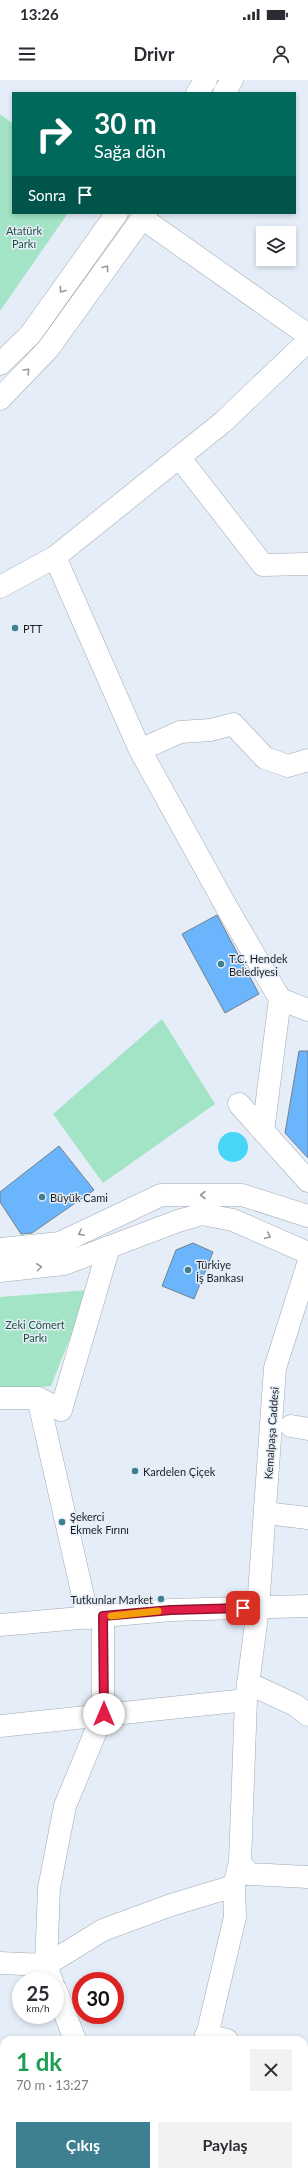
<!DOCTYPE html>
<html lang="tr">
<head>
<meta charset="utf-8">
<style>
	:root { --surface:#fff; --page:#f2f2f3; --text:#2b2b33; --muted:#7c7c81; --accent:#3f7f92 }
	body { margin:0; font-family:Lato,sans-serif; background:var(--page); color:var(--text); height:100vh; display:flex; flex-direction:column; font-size:15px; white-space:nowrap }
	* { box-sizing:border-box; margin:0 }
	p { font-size:13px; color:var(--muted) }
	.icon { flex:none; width:22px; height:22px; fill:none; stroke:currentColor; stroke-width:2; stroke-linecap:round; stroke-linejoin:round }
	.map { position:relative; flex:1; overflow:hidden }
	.drawer { position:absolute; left:0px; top:1956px; width:308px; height:140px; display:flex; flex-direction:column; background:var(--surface); border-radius:12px 12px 0 0; box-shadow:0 2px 6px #0003 }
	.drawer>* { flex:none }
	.guide { position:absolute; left:12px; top:12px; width:284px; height:122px; border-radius:0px; box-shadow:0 2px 6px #0003; background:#00695c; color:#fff; overflow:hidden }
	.controls { position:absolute; left:256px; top:146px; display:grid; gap:8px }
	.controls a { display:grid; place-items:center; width:40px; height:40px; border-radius:0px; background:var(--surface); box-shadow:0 2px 6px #0003; font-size:20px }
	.speed { position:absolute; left:12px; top:1892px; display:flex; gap:8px; font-size:20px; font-weight:700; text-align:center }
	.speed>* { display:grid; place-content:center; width:52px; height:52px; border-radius:50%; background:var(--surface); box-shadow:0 2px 6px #0003; line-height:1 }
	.speed small { font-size:10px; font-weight:400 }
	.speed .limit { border:6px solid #d22; background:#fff; color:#111 }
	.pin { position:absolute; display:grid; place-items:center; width:34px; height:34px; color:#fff; margin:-17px; border-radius:8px; box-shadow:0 2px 6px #0006 }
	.me { position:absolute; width:44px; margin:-22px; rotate:0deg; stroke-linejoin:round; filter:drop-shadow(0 0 3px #0008) }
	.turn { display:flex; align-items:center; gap:14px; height:84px; padding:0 16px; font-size:18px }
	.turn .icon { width:52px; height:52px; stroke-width:2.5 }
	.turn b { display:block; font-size:28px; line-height:34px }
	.then { display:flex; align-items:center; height:38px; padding:0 16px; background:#0003; gap:8px; font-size:15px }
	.round { display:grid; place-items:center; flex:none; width:42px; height:42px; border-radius:0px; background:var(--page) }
	.overview { display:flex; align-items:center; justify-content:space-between; height:68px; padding:0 16px }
	h1 { font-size:24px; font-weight:700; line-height:30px; color:#1e9e55 }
	.cta { display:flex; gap:8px; margin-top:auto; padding:8px 16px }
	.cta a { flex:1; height:46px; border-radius:0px; background:var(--accent); color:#fff; font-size:16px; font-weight:700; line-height:46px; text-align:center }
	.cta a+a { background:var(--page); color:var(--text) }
	.status { display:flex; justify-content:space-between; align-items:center; height:28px; padding:0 20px; background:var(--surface); direction:ltr }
	.status svg { height:11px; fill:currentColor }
	header { display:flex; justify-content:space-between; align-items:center; height:52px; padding:0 16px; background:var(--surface); font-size:18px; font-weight:700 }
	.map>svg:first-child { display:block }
	.green { fill:#a2e4c5 }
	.water { fill:#47d6f5 }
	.building { fill:#6ab5fb; stroke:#777f87 }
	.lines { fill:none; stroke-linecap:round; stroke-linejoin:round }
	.minor-casing { stroke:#a1aab3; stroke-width:23 }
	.secondary-casing { stroke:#a1aab3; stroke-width:23 }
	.minor { stroke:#fff; stroke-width:22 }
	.secondary { stroke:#fff; stroke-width:22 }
	.oneway { stroke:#999a9c }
	.route-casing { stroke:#92132f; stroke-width:10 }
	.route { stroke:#e11d48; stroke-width:7 }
	.slow { stroke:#f59e0b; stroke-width:7 }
	.poi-dot { fill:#3f7f92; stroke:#e5eef8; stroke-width:1.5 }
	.labels { text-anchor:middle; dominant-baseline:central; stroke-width:3; stroke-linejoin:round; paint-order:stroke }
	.park-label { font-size:11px; fill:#21513e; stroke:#e5eef8 }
	.poi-label { font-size:11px; fill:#1c1f22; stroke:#e5eef8; text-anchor:start }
	.street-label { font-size:11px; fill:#1c1f22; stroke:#e5eef8 }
</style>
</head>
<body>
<div class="status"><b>13:26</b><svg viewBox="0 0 49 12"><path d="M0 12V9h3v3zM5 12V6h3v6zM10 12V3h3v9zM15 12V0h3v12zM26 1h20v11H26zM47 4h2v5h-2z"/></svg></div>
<header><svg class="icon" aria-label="menu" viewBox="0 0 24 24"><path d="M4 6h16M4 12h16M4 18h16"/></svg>Drivr<svg class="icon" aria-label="person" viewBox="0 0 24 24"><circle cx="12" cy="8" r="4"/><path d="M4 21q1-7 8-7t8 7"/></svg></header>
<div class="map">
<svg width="308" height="2096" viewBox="0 0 308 2096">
	<rect width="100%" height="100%" fill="#e5eef8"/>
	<path class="green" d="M0,34L13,44V133H68L0,231Z
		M162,939L215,1024L103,1103L53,1034Z
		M89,1210L51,1306L0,1310V1217Z"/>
	<path class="water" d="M218 1067a15 15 0 1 1 30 0a15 15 0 1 1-30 0Z"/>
	<path class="building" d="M217,835L259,914L225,933L182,854Z
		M299,971H308V1078L285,1053Z
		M59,1066L94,1110L32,1153L21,1154L0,1122V1112Z
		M193,1163L213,1172L194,1219L162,1206L176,1170Z"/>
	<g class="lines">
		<defs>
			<path id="minor" d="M142,138L308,255
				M179,377L263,485L308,484
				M55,477L140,670L180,652L211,650L233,644L265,678L288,686L308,680
				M0,507L55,477L223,342L308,261
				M140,670L226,826L280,919L308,930
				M239,1024L308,1101
				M263,1051L280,919
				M0,1318H38L61,1330L109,1167
				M38,1318L88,1538
				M291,1346L308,1349
				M265,1433L308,1438
				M0,1545L171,1530L308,1526
				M248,1603L295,1625L308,1635
				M0,1646L246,1620
				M240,1782L249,1794L308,1797
				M0,1883L46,1885L103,1850L171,1825L234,1806L240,1782L246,1620L258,1528L275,1288L308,1184
				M52,1901L46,1885L49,1808L65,1726L103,1634V1536
				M55,1908L75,1960
				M206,1955L227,1960
				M206,1960L235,1837L234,1806
				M304,1980L308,1981
				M63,2096L66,2092
				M186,2096L187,2092"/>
			<path id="secondary" d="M197,13L206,0
				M224,13L232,0
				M0,284L30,255L117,133
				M0,319L48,269L146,133
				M0,1169L60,1163L161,1115H242L308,1136
				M0,1191L64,1184L178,1141L202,1134L233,1140L308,1173"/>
		</defs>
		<use href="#minor" class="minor-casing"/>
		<use href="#secondary" class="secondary-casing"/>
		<use href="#minor" class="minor"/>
		<use href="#secondary" class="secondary"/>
	</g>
	<defs><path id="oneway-chevron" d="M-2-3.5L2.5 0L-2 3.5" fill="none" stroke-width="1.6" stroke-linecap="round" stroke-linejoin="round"/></defs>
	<g class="oneway">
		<use href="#oneway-chevron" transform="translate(106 188) rotate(-54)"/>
		<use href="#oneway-chevron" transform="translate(62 210) rotate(126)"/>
		<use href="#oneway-chevron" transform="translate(27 291) rotate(-46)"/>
		<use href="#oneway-chevron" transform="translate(203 1115) rotate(180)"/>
		<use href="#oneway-chevron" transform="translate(81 1153) rotate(154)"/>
		<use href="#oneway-chevron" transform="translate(268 1156) rotate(25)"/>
		<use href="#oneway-chevron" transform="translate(39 1187) rotate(-7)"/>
	</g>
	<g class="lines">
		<defs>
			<path id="route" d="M104,1634L103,1536L171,1530L243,1528"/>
		</defs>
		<use href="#route" class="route-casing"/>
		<use href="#route" class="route"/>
		<path class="slow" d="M111,1536L158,1531"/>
	</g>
	<g class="poi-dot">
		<circle cx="15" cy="548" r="4"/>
		<circle cx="221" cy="884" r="4"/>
		<circle cx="42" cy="1117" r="4"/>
		<circle cx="188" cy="1190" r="4"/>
		<circle cx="135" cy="1391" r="4"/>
		<circle cx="62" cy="1442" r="4"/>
		<circle cx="161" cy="1519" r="4"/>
	</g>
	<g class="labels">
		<g class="park-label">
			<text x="24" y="150">Atatürk<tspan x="24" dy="13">Parkı</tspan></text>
			<text x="35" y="1244">Zeki Cömert<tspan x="35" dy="13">Parkı</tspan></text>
		</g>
		<g class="poi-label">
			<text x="23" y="548">PTT</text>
			<text x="229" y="878">T.C. Hendek<tspan x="229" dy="13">Belediyesi</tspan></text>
			<text x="50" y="1117">Büyük Cami</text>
			<text x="196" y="1184">Türkiye<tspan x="196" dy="13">İş Bankası</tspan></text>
			<text x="143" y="1391">Kardelen Çiçek</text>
			<text x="70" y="1436">Şekerci<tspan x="70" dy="13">Ekmek Fırını</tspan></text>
			<text x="153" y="1519" text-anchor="end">Tutkunlar Market</text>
		</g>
		<g class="street-label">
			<text transform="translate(271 1353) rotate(-86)">Kemalpaşa Caddesi</text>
		</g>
	</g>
</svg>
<div class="controls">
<a><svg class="icon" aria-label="layers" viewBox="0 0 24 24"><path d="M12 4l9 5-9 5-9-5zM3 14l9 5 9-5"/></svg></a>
</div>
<div class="speed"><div>25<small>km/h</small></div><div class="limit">30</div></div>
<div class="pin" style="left:243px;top:1528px;background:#d93025"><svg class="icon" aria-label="arrive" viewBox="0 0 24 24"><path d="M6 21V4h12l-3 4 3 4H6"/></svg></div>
<svg class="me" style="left:104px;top:1634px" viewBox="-20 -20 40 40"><circle r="19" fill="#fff"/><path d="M0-13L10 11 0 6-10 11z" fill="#e11d48"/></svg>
<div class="guide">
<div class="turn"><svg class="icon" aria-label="right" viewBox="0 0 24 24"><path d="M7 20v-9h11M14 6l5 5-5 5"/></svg><div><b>30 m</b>Sağa dön</div></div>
<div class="then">Sonra<svg class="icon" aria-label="arrive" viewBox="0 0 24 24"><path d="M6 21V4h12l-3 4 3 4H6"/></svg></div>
</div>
<section class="drawer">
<div class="overview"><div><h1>1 dk</h1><p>70 m · 13:27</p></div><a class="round"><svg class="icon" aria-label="close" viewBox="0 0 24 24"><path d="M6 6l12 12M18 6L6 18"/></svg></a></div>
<div class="cta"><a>Çıkış</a><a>Paylaş</a></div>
</section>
</div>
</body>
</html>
